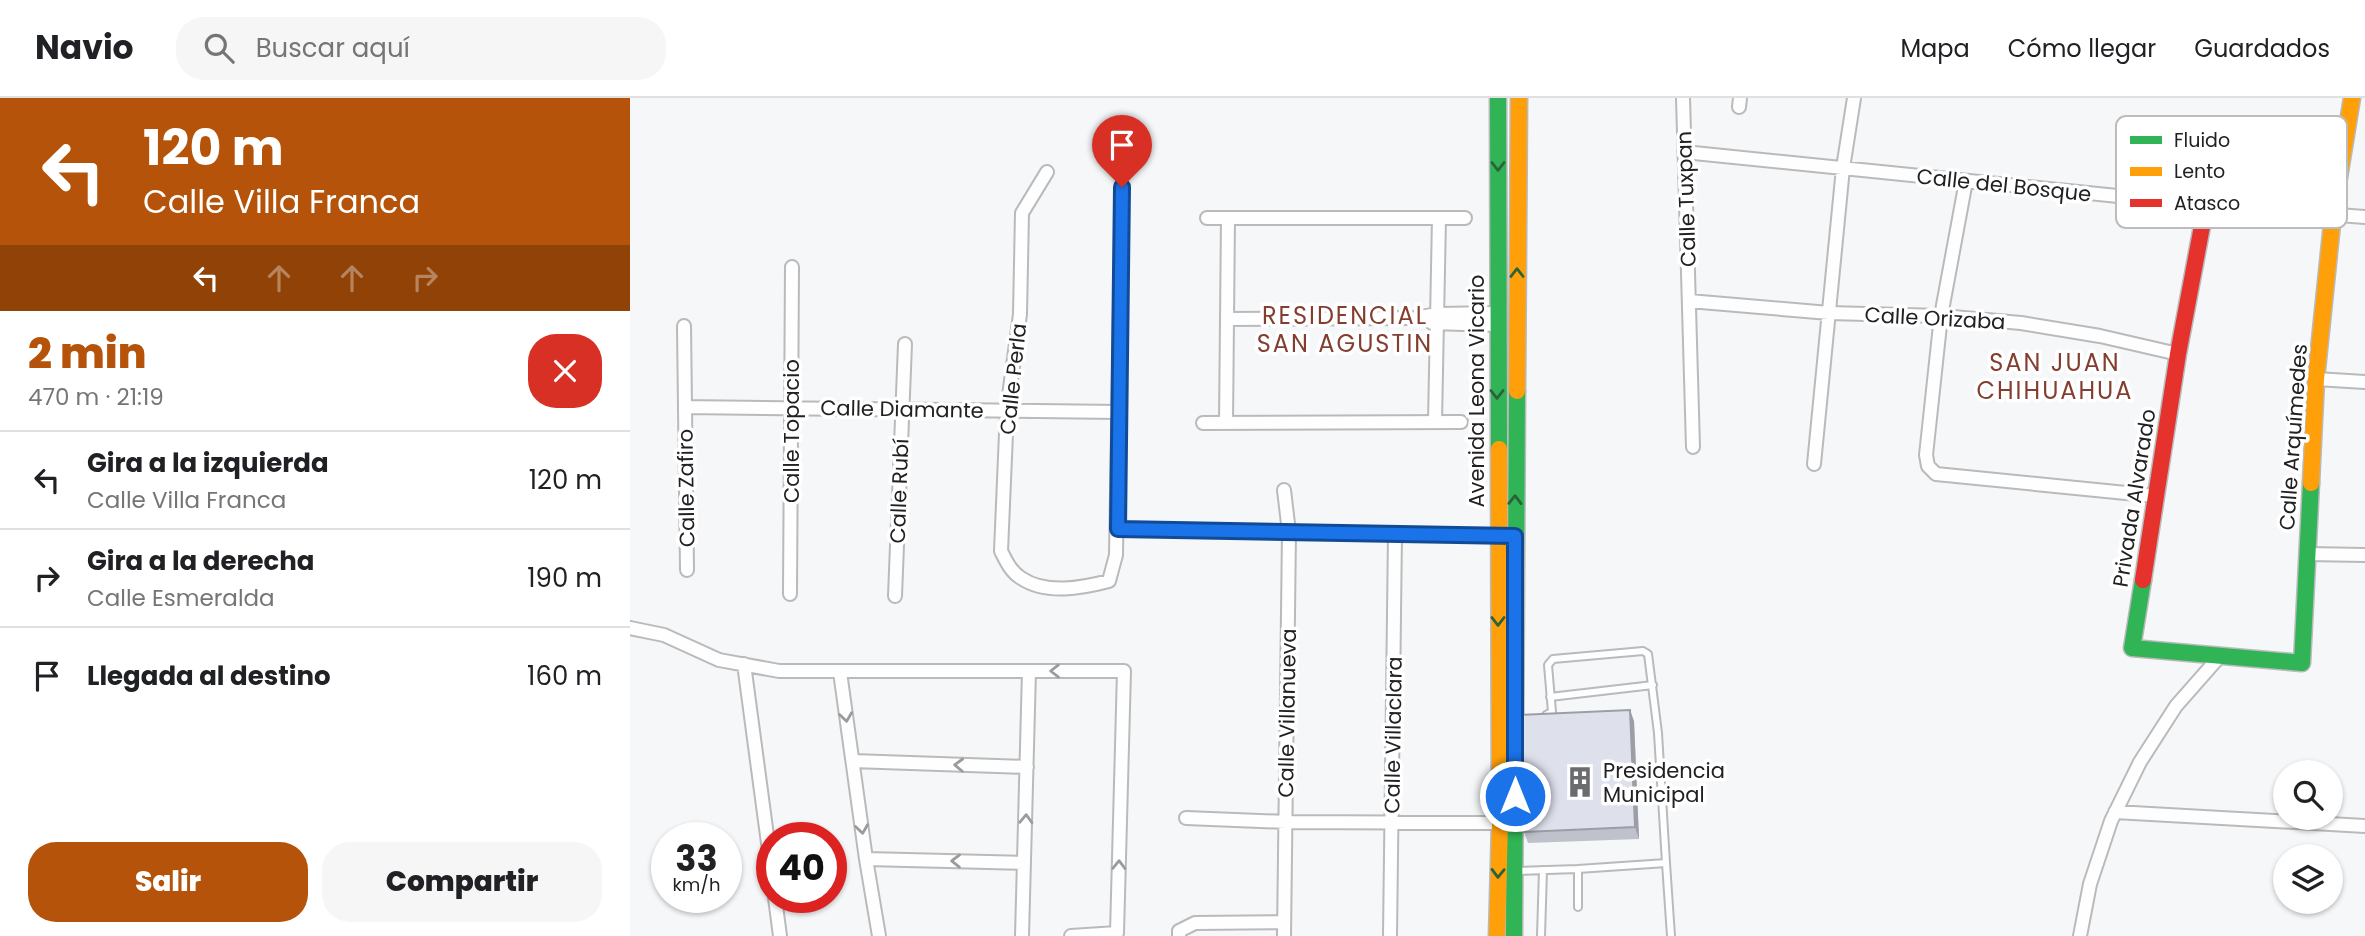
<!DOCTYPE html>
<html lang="es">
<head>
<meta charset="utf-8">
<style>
	:root { --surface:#fff; --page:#f6f6f6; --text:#202124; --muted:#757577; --line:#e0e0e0; --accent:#b45309 }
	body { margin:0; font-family:Poppins,sans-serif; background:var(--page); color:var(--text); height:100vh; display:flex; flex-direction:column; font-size:26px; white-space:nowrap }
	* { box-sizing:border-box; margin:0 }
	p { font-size:23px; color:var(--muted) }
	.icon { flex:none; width:38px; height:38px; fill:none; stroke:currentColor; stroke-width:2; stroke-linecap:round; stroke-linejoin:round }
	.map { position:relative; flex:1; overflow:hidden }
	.sheet { display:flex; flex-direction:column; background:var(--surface); width:630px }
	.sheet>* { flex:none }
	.hud { background:#b45309; color:#fff; overflow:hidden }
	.fabs { position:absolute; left:1643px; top:662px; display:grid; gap:14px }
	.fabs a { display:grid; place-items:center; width:70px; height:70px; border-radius:50%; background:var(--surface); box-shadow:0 2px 5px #0004; font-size:35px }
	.speed { position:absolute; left:21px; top:724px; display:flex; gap:14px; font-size:35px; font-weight:700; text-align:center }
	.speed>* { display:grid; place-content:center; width:91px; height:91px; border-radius:50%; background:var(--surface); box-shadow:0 2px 5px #0004; line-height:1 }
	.speed small { font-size:18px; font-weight:400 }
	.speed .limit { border:10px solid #d22; background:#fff; color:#111 }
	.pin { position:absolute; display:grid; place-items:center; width:60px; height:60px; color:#fff; margin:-72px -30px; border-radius:50% 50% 50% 0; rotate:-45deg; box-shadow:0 0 7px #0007 }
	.pin .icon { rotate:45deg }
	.me { position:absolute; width:77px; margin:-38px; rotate:0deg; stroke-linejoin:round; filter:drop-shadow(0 0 5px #0008) }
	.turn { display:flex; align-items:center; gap:24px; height:147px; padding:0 28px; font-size:32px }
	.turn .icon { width:91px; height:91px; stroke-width:2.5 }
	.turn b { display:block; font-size:49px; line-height:60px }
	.lanes { display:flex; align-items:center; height:66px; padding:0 28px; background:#0003; justify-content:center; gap:35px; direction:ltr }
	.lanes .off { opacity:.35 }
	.round { display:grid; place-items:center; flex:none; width:74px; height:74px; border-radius:28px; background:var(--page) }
	.overview { display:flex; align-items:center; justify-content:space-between; height:119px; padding:0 28px }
	h1 { font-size:42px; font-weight:800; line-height:52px; color:var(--accent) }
	.cta { display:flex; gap:14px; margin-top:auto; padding:14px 28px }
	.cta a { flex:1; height:80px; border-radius:28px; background:var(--accent); color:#fff; font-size:28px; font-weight:800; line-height:80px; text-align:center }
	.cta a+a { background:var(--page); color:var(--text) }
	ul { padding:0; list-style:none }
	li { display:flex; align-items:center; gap:21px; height:98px; padding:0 28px; border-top:2px solid var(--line) }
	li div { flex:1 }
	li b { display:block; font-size:26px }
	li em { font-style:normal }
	header { display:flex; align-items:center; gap:42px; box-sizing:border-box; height:98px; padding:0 35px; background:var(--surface); border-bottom:2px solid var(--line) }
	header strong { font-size:33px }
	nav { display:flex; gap:38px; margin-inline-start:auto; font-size:24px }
	.search { width:490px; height:63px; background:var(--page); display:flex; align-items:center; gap:18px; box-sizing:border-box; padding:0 24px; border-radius:28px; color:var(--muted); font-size:26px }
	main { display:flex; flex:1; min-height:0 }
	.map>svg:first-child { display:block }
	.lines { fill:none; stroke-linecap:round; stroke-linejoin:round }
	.lane-casing { stroke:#b9babc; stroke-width:10 }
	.street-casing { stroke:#b9babc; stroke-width:16 }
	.fast-casing { stroke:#b9babc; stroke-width:19 }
	.slow-casing { stroke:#b9babc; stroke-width:19 }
	.jam-casing { stroke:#b9babc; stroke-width:19 }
	.lane { stroke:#fefefe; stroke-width:6 }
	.street { stroke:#fefefe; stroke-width:12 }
	.fast { stroke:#30b455; stroke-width:16 }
	.slow { stroke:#ff9f0a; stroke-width:16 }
	.jam { stroke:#e5322d; stroke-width:16 }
	.wall { fill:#bfc2cb }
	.shaded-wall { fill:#9b9ea5 }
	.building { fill:#dee1ec; stroke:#9b9ea5; stroke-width:2 }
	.oneway { stroke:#28633a }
	.oneway2 { stroke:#9b9b9b }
	.route-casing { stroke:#114b97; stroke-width:18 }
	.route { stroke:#1a73e8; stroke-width:12 }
	.labels { text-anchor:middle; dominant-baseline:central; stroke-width:7; stroke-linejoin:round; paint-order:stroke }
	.street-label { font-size:21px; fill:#212123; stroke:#fff }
	.poi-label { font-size:21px; fill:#212123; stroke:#fff; text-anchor:start }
	.quarter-label { font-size:24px; letter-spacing:2px; fill:#843e2f; stroke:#fff }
	.key { fill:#fff; stroke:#bcbcbd; stroke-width:2 }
	.key-label { font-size:19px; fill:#212123 }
</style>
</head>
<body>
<header>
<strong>Navio</strong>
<div class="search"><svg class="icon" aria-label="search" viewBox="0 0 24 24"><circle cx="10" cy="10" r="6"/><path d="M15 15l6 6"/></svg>Buscar aquí</div>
<nav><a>Mapa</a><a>Cómo llegar</a><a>Guardados</a></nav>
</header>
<main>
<section class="sheet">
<div class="hud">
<div class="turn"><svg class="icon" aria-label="left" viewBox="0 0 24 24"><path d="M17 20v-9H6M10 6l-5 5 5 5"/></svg><div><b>120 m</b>Calle Villa Franca</div></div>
<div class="lanes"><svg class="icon" aria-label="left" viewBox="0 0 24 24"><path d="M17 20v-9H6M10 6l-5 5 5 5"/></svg><svg class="icon off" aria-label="ahead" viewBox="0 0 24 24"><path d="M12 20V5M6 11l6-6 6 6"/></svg><svg class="icon off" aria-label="ahead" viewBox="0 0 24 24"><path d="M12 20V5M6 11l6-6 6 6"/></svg><svg class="icon off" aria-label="right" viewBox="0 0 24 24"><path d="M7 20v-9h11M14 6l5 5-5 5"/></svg></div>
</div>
<div class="overview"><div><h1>2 min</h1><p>470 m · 21:19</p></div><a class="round" style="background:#d93025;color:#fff"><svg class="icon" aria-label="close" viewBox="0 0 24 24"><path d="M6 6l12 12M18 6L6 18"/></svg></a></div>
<ul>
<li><svg class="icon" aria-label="left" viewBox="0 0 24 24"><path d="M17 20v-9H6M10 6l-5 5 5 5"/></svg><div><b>Gira a la izquierda</b><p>Calle Villa Franca</p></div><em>120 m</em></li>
<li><svg class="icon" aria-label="right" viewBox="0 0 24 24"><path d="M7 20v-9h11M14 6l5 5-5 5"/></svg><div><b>Gira a la derecha</b><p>Calle Esmeralda</p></div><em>190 m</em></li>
<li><svg class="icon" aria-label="arrive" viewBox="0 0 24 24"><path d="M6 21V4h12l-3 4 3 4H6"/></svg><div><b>Llegada al destino</b></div><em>160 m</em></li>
</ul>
<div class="cta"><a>Salir</a><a>Compartir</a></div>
</section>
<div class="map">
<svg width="1735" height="838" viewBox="0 0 1735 838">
	<rect width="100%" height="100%" fill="#f5f7f9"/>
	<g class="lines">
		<defs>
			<path id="lane" d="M920,599L1023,587
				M916,617L922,614L918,567L923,561L1013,553L1018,556L1028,635L1036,765L948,771
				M1036,765L1041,838
				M886,773L948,771V809
				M911,838L913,772"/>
			<path id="street" d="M1053,0L1063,349
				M1109,9L1110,0
				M1054,54L1576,107L1735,119
				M417,74L392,115L390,216L377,312L371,453C376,463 381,474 391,480C416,497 452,490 479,483L486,457L492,89
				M1336,83L1311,218L1296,357L1298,368L1306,376L1526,398
				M577,120H835
				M1059,203L1199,215L1311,218L1391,225L1470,238L1548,256
				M597,221L785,220L807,216L867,215
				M802,225L867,227
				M54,228L57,472
				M1686,281L1735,284
				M55,309L489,314
				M805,324L809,120
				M573,325L831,324
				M596,325L598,120
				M1184,366L1213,70L1224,0
				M654,392L659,434L654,838
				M488,431L885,438
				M1676,456L1735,457
				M160,496L162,169
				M265,498L275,246
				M0,530L34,537L89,562L149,573H494L487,835L441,838
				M114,566L142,775
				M210,574L236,761L249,838
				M223,663L397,669
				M1485,714L1735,728
				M556,720L656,724L877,725
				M236,761L394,765
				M145,800L150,838
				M392,838L399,573
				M549,838V833L565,825L654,824
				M760,838L765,436
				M1450,838L1460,786L1481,723L1510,664L1546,608L1590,558"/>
			<path id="fast" d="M868,0L869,351
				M1513,482L1502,550L1672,565L1681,385
				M884,838L887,293"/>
			<path id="slow" d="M887,293L889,0
				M1681,385L1686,281L1703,116L1722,0
				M867,838L870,725L869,351"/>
			<path id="jam" d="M1513,482L1548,256L1576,107"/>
		</defs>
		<use href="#lane" class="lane-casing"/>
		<use href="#street" class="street-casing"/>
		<use href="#fast" class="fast-casing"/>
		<use href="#slow" class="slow-casing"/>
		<use href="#jam" class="jam-casing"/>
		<use href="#lane" class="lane"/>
		<use href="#street" class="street"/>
		<use href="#fast" class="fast"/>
		<use href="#slow" class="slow"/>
		<use href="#jam" class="jam"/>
	</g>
	<path class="wall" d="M1004,623L1009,741L898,745L894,734Z"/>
	<path class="shaded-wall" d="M1000,612L1004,623L1009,741L1005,729Z"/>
	<path class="building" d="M1000,612L1005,729L894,734L887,617Z"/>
	<defs><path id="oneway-chevron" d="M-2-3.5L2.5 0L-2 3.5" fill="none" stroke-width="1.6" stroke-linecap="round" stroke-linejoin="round" transform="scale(1.75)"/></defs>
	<g class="oneway">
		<use href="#oneway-chevron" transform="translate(868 68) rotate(90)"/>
		<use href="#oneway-chevron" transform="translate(887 175) rotate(-90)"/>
		<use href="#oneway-chevron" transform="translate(867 296) rotate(90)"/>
		<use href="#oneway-chevron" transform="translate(885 402) rotate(-89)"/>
		<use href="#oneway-chevron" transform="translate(868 523) rotate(90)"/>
		<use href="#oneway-chevron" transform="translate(868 775) rotate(91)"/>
	</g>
	<g class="oneway2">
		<use href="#oneway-chevron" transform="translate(425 573) rotate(180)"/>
		<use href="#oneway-chevron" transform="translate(216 619) rotate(82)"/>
		<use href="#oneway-chevron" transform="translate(329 667) rotate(-178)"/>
		<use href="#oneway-chevron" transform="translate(396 721) rotate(-88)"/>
		<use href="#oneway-chevron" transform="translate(232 731) rotate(82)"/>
		<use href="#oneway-chevron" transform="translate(326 763) rotate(-179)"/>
		<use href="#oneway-chevron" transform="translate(489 767) rotate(-89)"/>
	</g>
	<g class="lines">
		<defs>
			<path id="route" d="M492,89L488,431L885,438V698"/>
		</defs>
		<use href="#route" class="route-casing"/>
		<use href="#route" class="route"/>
	</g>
	<defs>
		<symbol id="building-bare" viewBox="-9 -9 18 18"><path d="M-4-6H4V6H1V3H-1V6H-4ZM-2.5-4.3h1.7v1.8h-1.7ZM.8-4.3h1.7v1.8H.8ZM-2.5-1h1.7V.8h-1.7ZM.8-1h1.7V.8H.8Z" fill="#6b6c6e" stroke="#fff" stroke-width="2.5" paint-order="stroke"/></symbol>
	</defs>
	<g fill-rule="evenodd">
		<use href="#building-bare" x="928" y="662" width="44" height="44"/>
	</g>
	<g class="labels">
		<g class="street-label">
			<text transform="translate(1374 87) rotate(6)">Calle del Bosque</text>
			<text transform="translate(1056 101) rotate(-92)">Calle Tuxpan</text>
			<text transform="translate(1305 220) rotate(3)">Calle Orizaba</text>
			<text transform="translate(383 281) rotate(-84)">Calle Perla</text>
			<text transform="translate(846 293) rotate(-90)">Avenida Leona Vicario</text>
			<text transform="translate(272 311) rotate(1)">Calle Diamante</text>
			<text transform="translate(161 333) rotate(-90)">Calle Topacio</text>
			<text transform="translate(1663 339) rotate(-86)">Calle Arquímedes</text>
			<text transform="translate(56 390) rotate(-91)">Calle Zafiro</text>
			<text transform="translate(269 393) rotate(-88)">Calle Rubí</text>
			<text transform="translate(1504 400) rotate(-81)">Privada Alvarado</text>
			<text transform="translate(657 615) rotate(-89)">Calle Villanueva</text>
			<text transform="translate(763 637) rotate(-89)">Calle Villaclara</text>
		</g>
		<g class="poi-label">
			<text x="973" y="672">Presidencia<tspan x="973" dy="24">Municipal</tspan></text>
		</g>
		<g class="quarter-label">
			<text x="715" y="217">RESIDENCIAL<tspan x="715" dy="28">SAN AGUSTIN</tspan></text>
			<text x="1425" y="264">SAN JUAN<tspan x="1425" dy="28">CHIHUAHUA</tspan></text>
		</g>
	</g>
	<rect x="1486" y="18" width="231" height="112" rx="10" class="key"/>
	<rect x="1500" y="38" width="32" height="8" fill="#30b455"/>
	<rect x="1500" y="69" width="32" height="9" fill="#ff9f0a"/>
	<rect x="1500" y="101" width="32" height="8" fill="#e5322d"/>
	<g class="key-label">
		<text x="1544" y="49">Fluido</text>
		<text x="1544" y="80">Lento</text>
		<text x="1544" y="112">Atasco</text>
	</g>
</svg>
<div class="fabs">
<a><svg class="icon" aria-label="search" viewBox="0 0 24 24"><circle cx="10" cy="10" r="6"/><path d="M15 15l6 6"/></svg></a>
<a><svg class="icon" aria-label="layers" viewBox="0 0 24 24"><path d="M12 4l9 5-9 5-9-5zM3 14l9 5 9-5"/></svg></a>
</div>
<div class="speed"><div>33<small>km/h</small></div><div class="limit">40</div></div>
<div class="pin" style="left:492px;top:89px;background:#d93025"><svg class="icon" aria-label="arrive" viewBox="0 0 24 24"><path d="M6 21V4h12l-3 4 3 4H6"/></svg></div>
<svg class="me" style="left:885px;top:698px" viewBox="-20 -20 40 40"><circle r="17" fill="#1a73e8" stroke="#fff" stroke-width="3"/><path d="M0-11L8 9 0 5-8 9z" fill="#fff"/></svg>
</div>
</main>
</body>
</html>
